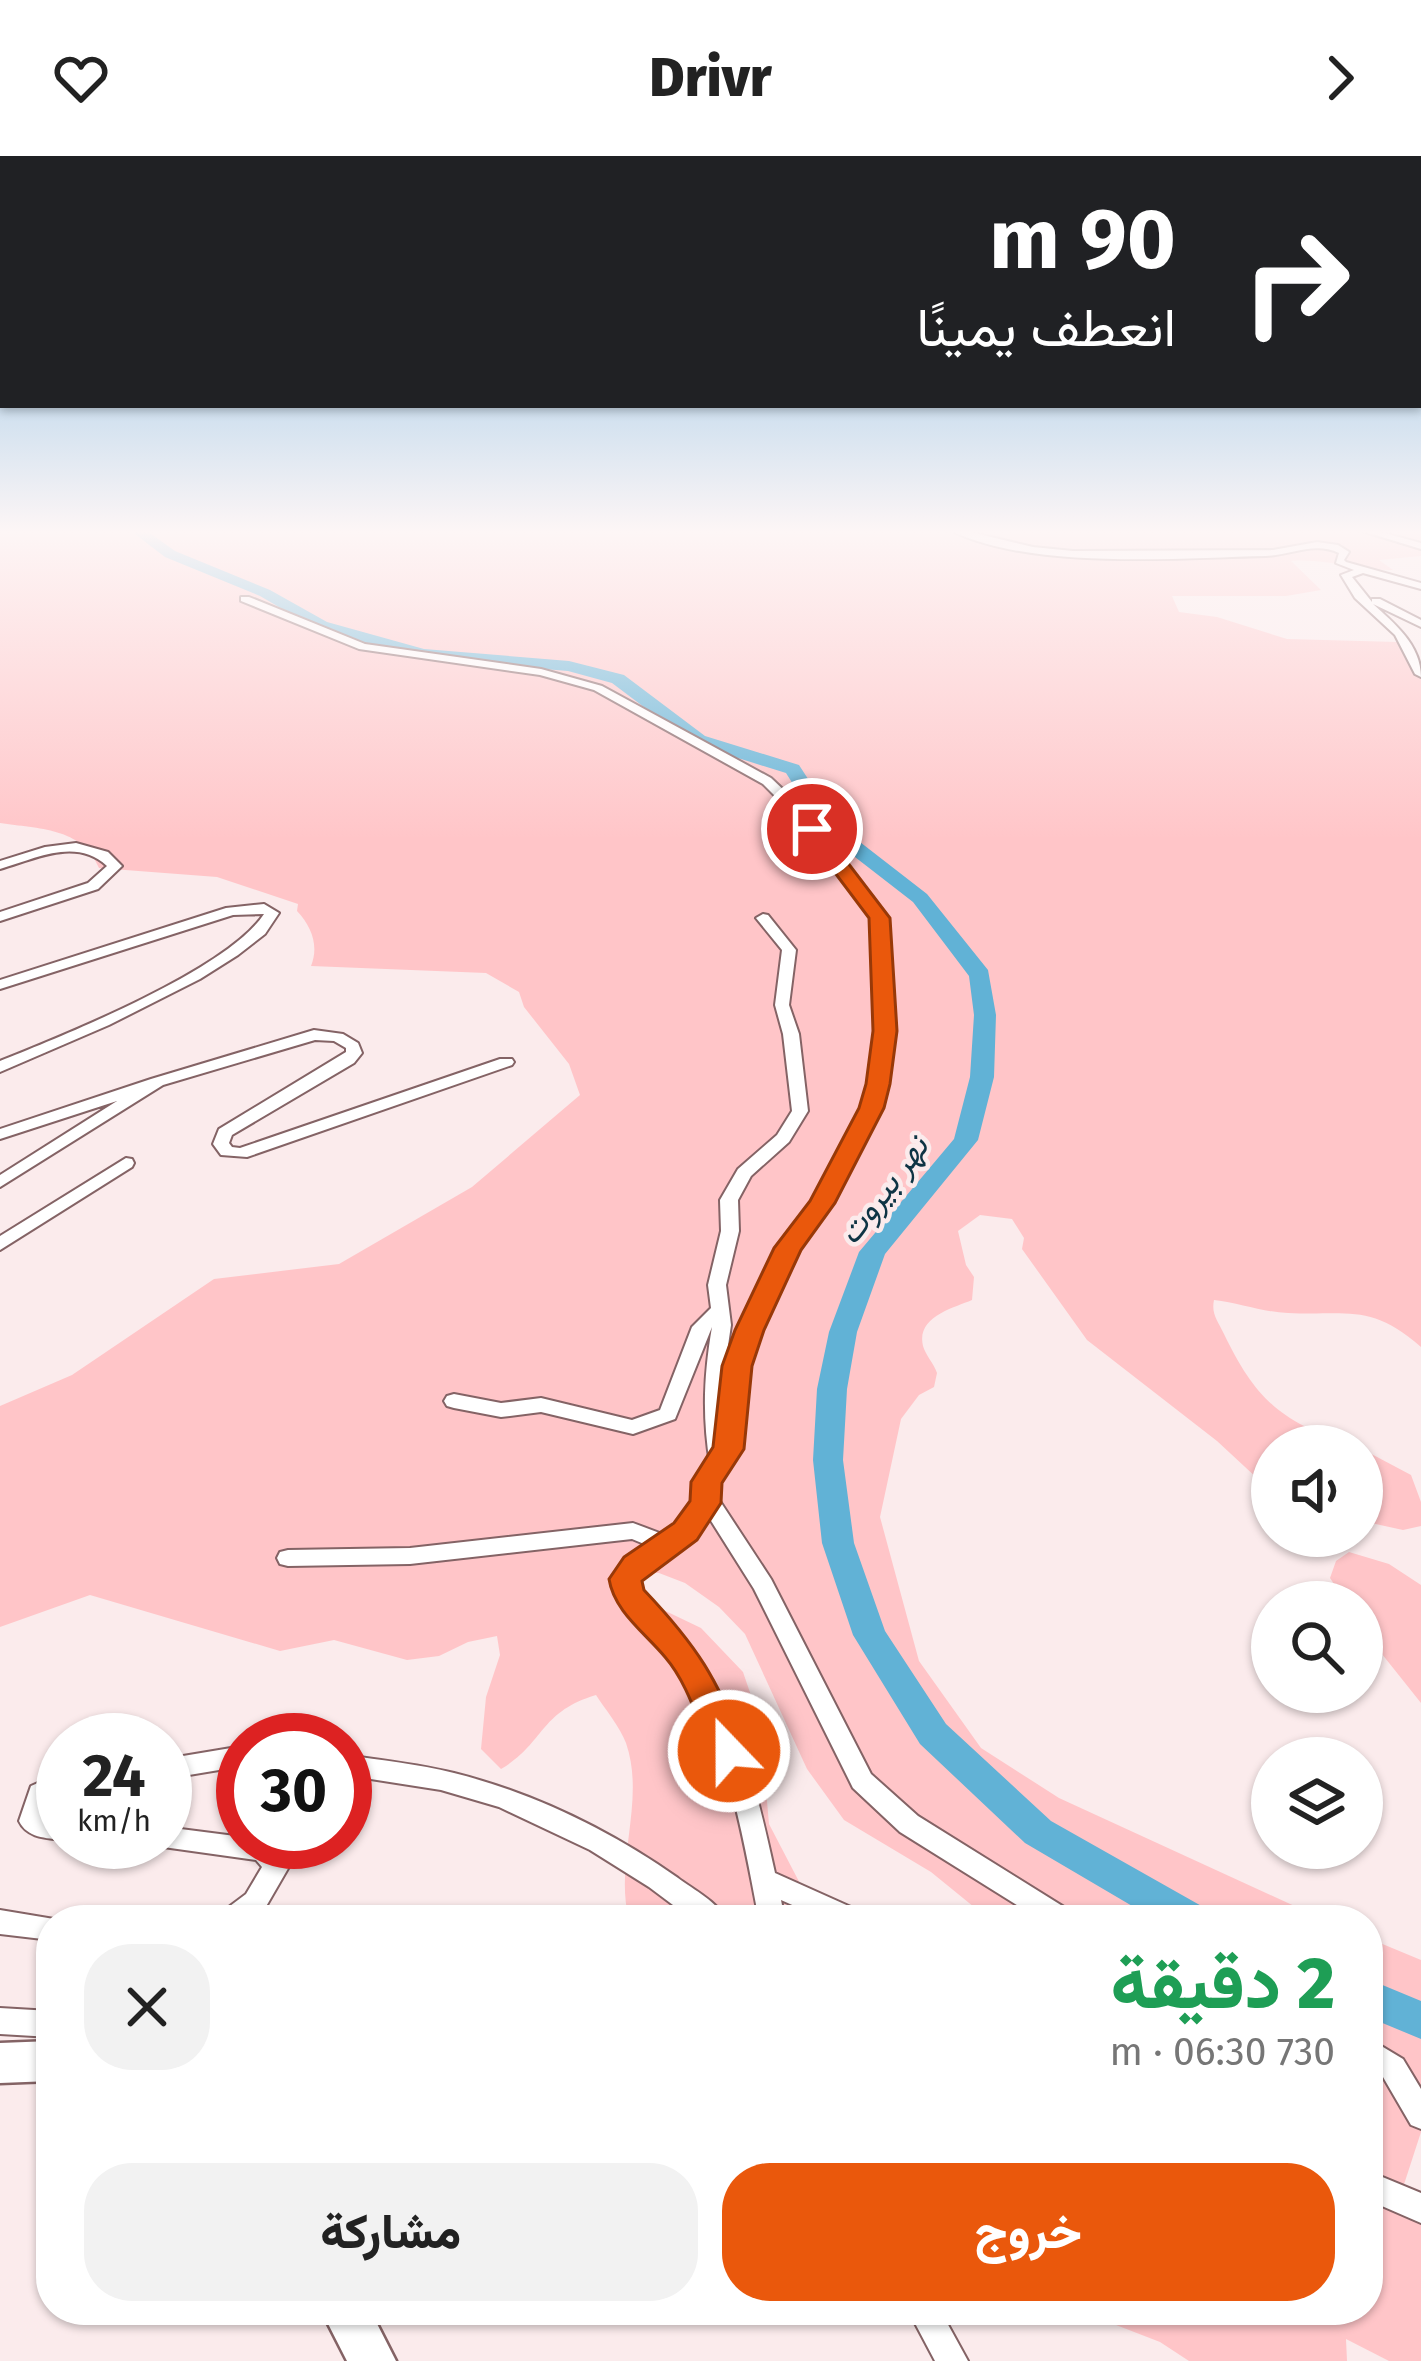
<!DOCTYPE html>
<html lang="ar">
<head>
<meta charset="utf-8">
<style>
	:root { --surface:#fff; --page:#f2f2f2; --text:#222; --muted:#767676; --accent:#ea580c }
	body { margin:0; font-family:"Fira Sans",Vazirmatn,sans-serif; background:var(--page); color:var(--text); direction:rtl; height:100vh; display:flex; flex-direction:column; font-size:45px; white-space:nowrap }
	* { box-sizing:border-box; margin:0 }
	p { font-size:39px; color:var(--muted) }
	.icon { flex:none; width:66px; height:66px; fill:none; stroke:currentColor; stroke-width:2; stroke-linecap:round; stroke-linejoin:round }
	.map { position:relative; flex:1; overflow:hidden; direction:ltr }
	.side { position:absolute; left:36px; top:1749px; width:1347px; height:420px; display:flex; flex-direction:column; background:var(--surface); border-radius:48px; box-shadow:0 3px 9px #0004; direction:rtl }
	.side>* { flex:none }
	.guide { position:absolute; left:0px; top:0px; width:1422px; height:252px; box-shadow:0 3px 9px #0004; direction:rtl; background:#202124; color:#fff; overflow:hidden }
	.fabs { position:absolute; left:1251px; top:1269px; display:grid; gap:24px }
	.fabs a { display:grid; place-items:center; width:132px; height:132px; border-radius:50%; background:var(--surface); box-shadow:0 3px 9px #0004; font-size:60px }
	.speed { position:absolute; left:36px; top:1557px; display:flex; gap:24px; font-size:60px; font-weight:700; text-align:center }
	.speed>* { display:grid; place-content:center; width:156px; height:156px; border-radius:50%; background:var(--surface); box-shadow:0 3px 9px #0004; line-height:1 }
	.speed small { font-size:30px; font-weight:400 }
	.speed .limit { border:18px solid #d22; background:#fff; color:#111 }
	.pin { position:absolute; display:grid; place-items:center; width:102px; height:102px; color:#fff; margin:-51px; border:6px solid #fff; border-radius:50%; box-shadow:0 3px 12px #0007 }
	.me { position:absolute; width:132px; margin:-66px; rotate:338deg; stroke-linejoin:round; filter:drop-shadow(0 0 9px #0008) }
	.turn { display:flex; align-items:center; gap:42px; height:252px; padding:0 48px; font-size:54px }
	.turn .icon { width:156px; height:156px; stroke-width:2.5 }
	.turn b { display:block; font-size:84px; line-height:102px }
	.round { display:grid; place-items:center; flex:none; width:126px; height:126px; border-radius:48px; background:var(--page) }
	.overview { display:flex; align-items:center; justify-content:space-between; height:204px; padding:0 48px }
	h1 { font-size:72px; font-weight:800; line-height:90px; color:#1e9e55 }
	.button { display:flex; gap:24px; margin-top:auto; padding:24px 48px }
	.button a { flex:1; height:138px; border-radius:48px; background:var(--accent); color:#fff; font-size:48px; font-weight:800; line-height:138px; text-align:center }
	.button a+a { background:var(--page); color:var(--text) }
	header { display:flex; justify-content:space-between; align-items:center; height:156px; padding:0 48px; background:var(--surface); font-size:54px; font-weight:800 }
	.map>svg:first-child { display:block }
	.green { fill:#ffc5c8 }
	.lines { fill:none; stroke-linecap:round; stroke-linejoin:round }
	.river { fill:#61b2d6; fill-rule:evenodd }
	.street-casing { stroke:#846365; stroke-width:4 }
	.secondary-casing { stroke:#846365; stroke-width:5 }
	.street { fill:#fff; fill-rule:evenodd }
	.secondary { fill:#fff; fill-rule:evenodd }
	.route { fill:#ea580c; stroke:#983908; stroke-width:3 }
	.labels { text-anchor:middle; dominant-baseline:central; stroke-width:9; stroke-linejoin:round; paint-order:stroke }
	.water-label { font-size:33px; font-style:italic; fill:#0e3444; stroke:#fbebec }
</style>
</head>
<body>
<header><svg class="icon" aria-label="forward" viewBox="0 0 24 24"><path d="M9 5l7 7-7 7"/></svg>Drivr<svg class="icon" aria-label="heart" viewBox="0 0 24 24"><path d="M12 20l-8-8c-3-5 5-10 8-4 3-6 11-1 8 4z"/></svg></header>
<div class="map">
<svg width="1421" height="2205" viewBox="0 0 1421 2205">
	<rect width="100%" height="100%" fill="#fbebec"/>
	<path class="green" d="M0,375H1421V400L1379,404L1393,414C1358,415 1327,402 1291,405L1321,434L1286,440H1172L1179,456L1217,461L1287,483L1397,486L1414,509H1421V1191C1371,1147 1347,1160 1288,1157C1263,1156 1239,1147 1214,1144C1211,1158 1218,1165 1224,1178C1256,1244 1281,1266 1353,1290H1272V1336L1217,1285L1087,1184L1022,1093L1024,1082L1012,1063L980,1059L958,1075L966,1109L974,1121L972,1144C953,1152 916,1161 923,1190C925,1198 934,1208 937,1217L934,1231L919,1239L901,1263L880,1361L919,1505L981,1592L1059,1642L1325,1764H990L931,1716L844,1664L807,1613L745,1478L719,1451L685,1427L659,1417L617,1415L628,1437L701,1472L743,1516L760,1566L769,1668L806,1739L811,1764H629C614,1705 646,1645 626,1587C620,1571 605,1553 596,1539C539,1556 545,1587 501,1613L481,1593L486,1541L500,1499L497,1480L468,1486L439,1500L407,1504L334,1484L280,1495L90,1439L0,1471V1250L72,1219L214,1123L339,1108L472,1031L580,939L569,908L524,851L519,836L486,817L311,810C319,790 312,771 297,755L298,748L217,721L99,712C82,671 38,673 0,667Z
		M1362,1293L1411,1319L1421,1346V1370L1403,1374L1362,1365Z
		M1349,1396L1389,1408L1421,1429V1547L1362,1473V1446H1346L1330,1422L1336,1405Z
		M1368,1782L1421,1804V1976L1396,2053L1421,2064V2205H1389L1346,2183L1347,2205H1189L1160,2186L1085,2157L1081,2154H1368Z"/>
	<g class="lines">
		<path class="river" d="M131,375H147L175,395L270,434L327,466L424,493L569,505L624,519L705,580L799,609L838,669L927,738L988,814L996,859L994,921L978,984L885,1098L857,1176L847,1233L843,1304L854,1387L885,1475L946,1568L1051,1665L1205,1752L1210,1764H1156L1025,1687L920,1588L853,1479L822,1387L813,1304L817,1233L829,1176L859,1096L954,983L970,921L974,859L969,820L913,746L824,677L786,617L693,588L612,527L568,515L423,503L315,472L260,440L165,401Z
			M1368,1823L1421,1845V1883L1368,1861Z"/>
		<defs>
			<path id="street" d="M952,375H966L1033,391L1073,395L1273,394L1317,386L1338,389L1349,396L1344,404L1346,406L1421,427V433L1363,417L1352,421L1372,446V443H1380L1421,464V471L1373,448C1395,468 1421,489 1421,521L1415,518L1395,479L1355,442L1341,419L1354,414L1336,407L1339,397C1315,385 1291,399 1266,400C1177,402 1032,414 952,375Z
				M1362,375H1377L1421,387V393Z
				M241,441H249L365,488L541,513L602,530L771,622L809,658L886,762L893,875L879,952L831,1047L796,1093L758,1174L747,1209L739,1293L714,1336L771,1423L871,1618L918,1660L1072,1756L1076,1764H1041L900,1676L853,1632L754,1433L708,1360L693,1382L643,1416L636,1424L639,1431C658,1460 684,1484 704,1512C743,1572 760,1649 775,1717L862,1756L866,1764H826L781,1744L785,1764H759C744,1686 730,1600 690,1530C669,1491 630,1465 614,1423L627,1404L649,1390L632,1383L410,1408L288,1410L280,1408L277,1402L280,1396L288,1394L410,1392L633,1367L665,1379L677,1370L697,1344L693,1336L710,1308C702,1260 704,1218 712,1171L675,1263L633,1278L541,1256L501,1261L454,1252L447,1250L444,1245L447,1240L454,1238L501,1247L541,1242L632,1264L660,1254L692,1171L711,1152L708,1129L721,1075L720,1044L738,1013L777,979L792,955L783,878L775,849L782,794L756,762L763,758L768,759L796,794L789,849L799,878L808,955L789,986L751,1020L738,1044L739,1075L726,1129L731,1169L724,1217L723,1250L727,1209L740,1174L779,1092L814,1046L863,952L877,875L872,762L799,664L763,628L594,534L540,519L359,493L241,445Z
				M76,687L108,696L122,710L98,733L0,765V756L88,727L107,710C76,681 35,703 0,713V705L45,691Z
				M264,748L279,757L265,778L238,799L200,823L109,869L0,916V905C65,879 227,814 264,758L233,759L0,833V824L226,752Z
				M314,874L343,878L358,887L362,897L354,907L232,979L229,987L232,991L240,992L500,903H512L514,906L512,909L247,1001L221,999L213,988L219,973L346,896V892L334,885L315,884L163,929L0,1031V1019L117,945L0,983V973L151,923Z
				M126,1002L132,1003L134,1007L132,1011L0,1094V1080Z
				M243,1590V1610L165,1623V1603Z
				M345,1599C381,1604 418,1608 454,1617C534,1637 611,1675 678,1722C694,1734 718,1746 726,1764H693L649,1731L590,1694L499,1651L441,1634L345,1619Z
				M63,1616V1637L50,1644L45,1660L63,1662V1684C46,1682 27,1682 19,1665L31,1630Z
				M165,1671L243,1681V1686H270L286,1701L290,1709L264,1754L251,1764H218L222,1756L246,1738L262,1711L256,1704L156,1690L154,1686H165Z
				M0,1754L60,1764H51V1784L0,1778Z
				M0,1852L51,1855V1881L0,1878Z
				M1368,1882L1403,1903L1421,1933V1973L1411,1969L1383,1921L1368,1911Z
				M1368,2015L1421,2037V2067L1368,2044Z
				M908,2154H940L968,2205H935Z"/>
			<path id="secondary" d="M51,1885V1925L0,1927V1887Z
				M321,2154H370L396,2205H347Z"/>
		</defs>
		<use href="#street" class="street-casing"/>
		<use href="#secondary" class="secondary-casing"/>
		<use href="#street" class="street"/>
		<use href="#secondary" class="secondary"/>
	</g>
	<linearGradient id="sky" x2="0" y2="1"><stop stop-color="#72b3e1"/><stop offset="0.55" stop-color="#fdf6f6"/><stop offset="1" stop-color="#fdf6f6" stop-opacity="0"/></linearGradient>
	<rect width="1421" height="684" fill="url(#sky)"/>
	<path class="route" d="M812,667L819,669L890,762L897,875L890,928L884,952L835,1047L801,1094L764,1174L752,1210L744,1293L722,1327L721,1347L697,1384L642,1425L644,1434C700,1493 715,1521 747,1595L741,1606L729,1610L716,1606C699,1571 690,1530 665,1501C644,1476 614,1455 609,1423L624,1401L674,1367L690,1345L691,1326L713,1291L722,1210L735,1174L774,1092L810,1045L859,952L866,928L873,875L869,762L802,673Z"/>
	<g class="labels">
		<g class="water-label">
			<text transform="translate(883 1034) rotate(-53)">نهر بيروت</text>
		</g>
	</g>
</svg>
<div class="fabs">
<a><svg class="icon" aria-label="sound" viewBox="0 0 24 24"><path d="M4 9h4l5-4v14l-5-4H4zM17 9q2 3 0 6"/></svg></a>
<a><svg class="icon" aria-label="search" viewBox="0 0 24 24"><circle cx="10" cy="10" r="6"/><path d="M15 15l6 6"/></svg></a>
<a><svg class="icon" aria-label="layers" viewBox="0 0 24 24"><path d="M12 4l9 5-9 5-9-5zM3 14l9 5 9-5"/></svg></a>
</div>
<div class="speed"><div>24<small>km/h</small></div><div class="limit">30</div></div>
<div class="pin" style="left:812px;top:673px;background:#d93025"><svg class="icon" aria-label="arrive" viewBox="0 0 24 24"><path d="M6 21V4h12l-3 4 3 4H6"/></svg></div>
<svg class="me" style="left:729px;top:1595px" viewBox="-20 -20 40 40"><circle r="17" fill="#ea580c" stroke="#fff" stroke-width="3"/><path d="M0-11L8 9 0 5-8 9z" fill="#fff"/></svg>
<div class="guide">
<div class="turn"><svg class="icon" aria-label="right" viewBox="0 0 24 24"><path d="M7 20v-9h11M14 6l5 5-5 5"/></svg><div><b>90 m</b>انعطف يمينًا</div></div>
</div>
<section class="side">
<div class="overview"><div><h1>2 دقيقة</h1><p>730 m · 06:30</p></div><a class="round"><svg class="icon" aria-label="close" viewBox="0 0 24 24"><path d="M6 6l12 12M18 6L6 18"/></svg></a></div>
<div class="button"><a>خروج</a><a>مشاركة</a></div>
</section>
</div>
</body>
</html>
